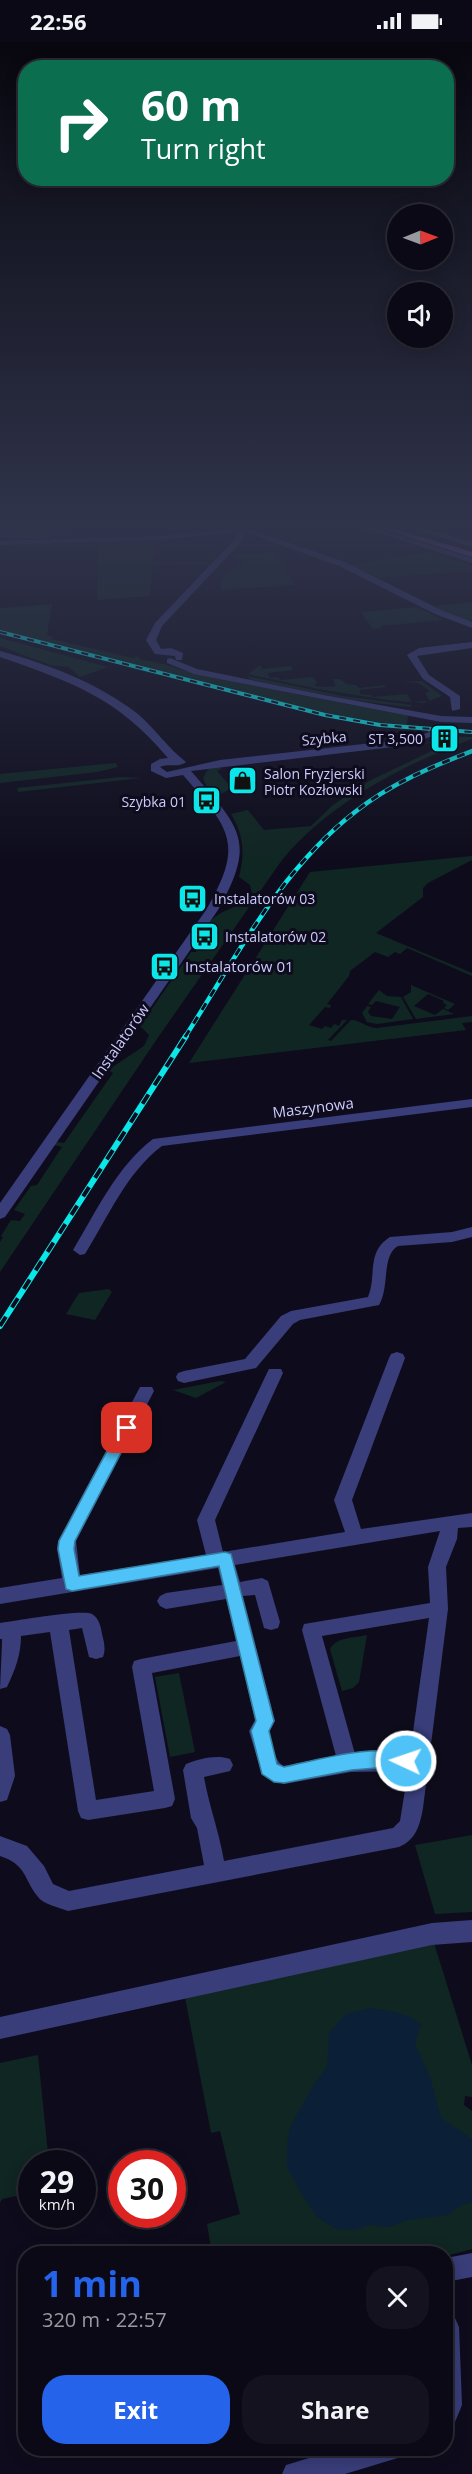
<!DOCTYPE html>
<html lang="en">
<head>
<meta charset="utf-8">
<style>
	:root { --surface:#0a0915; --page:#13121e; --text:#f1f3f6; --muted:#999aa0; --line:#2a2a34; --accent:#2563eb }
	body { margin:0; font-family:"Open Sans",sans-serif; background:var(--page); color:var(--text); height:100vh; display:flex; flex-direction:column; font-size:22px; white-space:nowrap }
	* { box-sizing:border-box; margin:0 }
	p { font-size:20px; color:var(--muted) }
	.icon { flex:none; width:33px; height:33px; fill:none; stroke:currentColor; stroke-width:2; stroke-linecap:round; stroke-linejoin:round }
	.map { position:relative; flex:1; overflow:hidden }
	.panel { position:absolute; left:18px; top:2204px; width:435px; height:210px; display:flex; flex-direction:column; background:var(--surface); border-radius:24px; box-shadow:0 3px 15px #0003,0 0 0 2px var(--line) }
	.panel>* { flex:none }
	.top-card { position:absolute; left:18px; top:18px; width:436px; height:126px; border-radius:24px; box-shadow:0 3px 15px #0003,0 0 0 2px var(--line); background:#0b6e4f; color:#fff; overflow:hidden }
	.needle { width:39px; rotate:89deg }
	.fabs { position:absolute; left:387px; top:162px; display:grid; gap:12px }
	.fabs a { display:grid; place-items:center; width:66px; height:66px; border-radius:50%; background:var(--surface); box-shadow:0 3px 15px #0003,0 0 0 2px var(--line); font-size:30px }
	.speed { position:absolute; left:18px; top:2108px; display:flex; gap:12px; font-size:30px; font-weight:700; text-align:center }
	.speed>* { display:grid; place-content:center; width:78px; height:78px; border-radius:50%; background:var(--surface); box-shadow:0 3px 15px #0003,0 0 0 2px var(--line); line-height:1 }
	.speed small { font-size:15px; font-weight:400 }
	.speed .limit { border:9px solid #d22; background:#fff; color:#111 }
	.pin { position:absolute; display:grid; place-items:center; width:51px; height:51px; color:#fff; margin:-26px; border-radius:12px; box-shadow:0 3px 9px #0006 }
	.me { position:absolute; width:66px; margin:-33px; rotate:273deg; stroke-linejoin:round; filter:drop-shadow(0 0 4px #0008) }
	.turn { display:flex; align-items:center; gap:21px; height:126px; padding:0 24px; font-size:27px }
	.turn .icon { width:78px; height:78px; stroke-width:2.5 }
	.turn b { display:block; font-size:42px; line-height:51px }
	.round { display:grid; place-items:center; flex:none; width:63px; height:63px; border-radius:24px; background:var(--page) }
	.summary { display:flex; align-items:center; justify-content:space-between; height:102px; padding:0 24px }
	h1 { font-size:36px; font-weight:700; line-height:45px; color:var(--accent) }
	.button { display:flex; gap:12px; margin-top:auto; padding:12px 24px }
	.button a { flex:1; height:69px; border-radius:24px; background:var(--accent); color:#fff; font-size:24px; font-weight:700; line-height:69px; text-align:center }
	.button a+a { background:var(--page); color:var(--text) }
	.status { display:flex; justify-content:space-between; align-items:center; height:42px; padding:0 30px; background:var(--surface); direction:ltr }
	.status svg { height:16px; fill:currentColor }
	.map>svg:first-child { display:block }
	.green { fill:#102623 }
	.water { fill:#0b1f37 }
	.building { fill:#1d193c; stroke:#322c67; stroke-width:1.5 }
	.lines { fill:none; stroke-linecap:round; stroke-linejoin:round }
	.minor-tunnel { stroke:#2a283e; stroke-width:9; stroke-dasharray:9 4.5; stroke-linecap:butt }
	.minor { fill:#393d79; fill-rule:evenodd }
	.major { fill:#ac56f7; fill-rule:evenodd }
	.rail-far2-casing { stroke:#0be7e8; stroke-width:4 }
	.rail-far1-casing { stroke:#0be7e8; stroke-width:4.5 }
	.rail-casing { stroke:#0be7e8; stroke-width:6 }
	.rail-far2 { stroke:#0e0c1c; stroke-width:2; stroke-dasharray:7; stroke-linecap:butt }
	.rail-far1 { stroke:#0e0c1c; stroke-width:3; stroke-dasharray:8; stroke-linecap:butt }
	.rail { stroke:#0e0c1c; stroke-width:4; stroke-dasharray:11; stroke-linecap:butt }
	.route { fill:#4fc3f7; stroke:#337fa1; stroke-width:1.5 }
	.labels { text-anchor:middle; dominant-baseline:central; stroke-width:6; stroke-linejoin:round; paint-order:stroke }
	.far-street-label { font-size:14px; fill:#cbcafd; stroke:#0e0c1c }
	.far-poi-label { font-size:14px; fill:#cbcafd; stroke:#0e0c1c; text-anchor:start }
	.poi-label { font-size:15px; fill:#cbcafd; stroke:#0e0c1c; text-anchor:start }
	.street-label { font-size:15px; fill:#cbcafd; stroke:#0e0c1c }
</style>
</head>
<body>
<div class="status"><b>22:56</b><svg viewBox="0 0 49 12"><path d="M0 12V9h3v3zM5 12V6h3v6zM10 12V3h3v9zM15 12V0h3v12zM26 1h20v11H26zM47 4h2v5h-2z"/></svg></div>
<div class="map">
<svg width="472" height="2432" viewBox="0 0 472 2432">
	<rect width="100%" height="100%" fill="#0e0c1c"/>
	<path class="green" d="M155,498L153,521L209,520V516L213,517L209,522H153L150,554L97,558L98,499Z
		M275,510L296,543L221,548L220,541L229,529L246,520L233,513Z
		M429,510L472,524V529L380,536L349,523Z
		M472,560V579H467L432,564Z
		M52,562L47,593L53,595L52,597L133,616L138,614L141,618C162,619 179,629 199,632C269,646 337,662 408,672L407,684C271,667 130,619 0,588V566Z
		M417,565L444,578L381,584L382,586L373,587L361,570Z
		M0,596L108,625L80,635L69,625L50,623L0,604Z
		M260,623L262,627L291,624L293,628L267,631L270,636L278,635L280,638L313,635L317,641L314,643L320,645L336,644L333,637H340L347,642L356,643L359,646L384,643L386,645L359,648L361,652H359L371,653L373,655L407,652L412,660L430,659L425,651L430,649L419,641L401,640L422,639L442,654L424,661L387,658L318,647L248,632Z
		M247,634L343,654L412,663L411,665C357,661 304,649 251,638Z
		M436,694L472,695V697C403,723 329,761 282,818L159,994L0,1230V1200L3,1195L1,1194L11,1178L20,1179L25,1172L14,1168L31,1144L37,1143L62,1105L54,1103L56,1100L64,1101L113,1031L108,1028L144,1004L149,993L140,984L191,910H196L209,888L214,889L217,886L207,883C218,867 240,867 252,852L250,843L239,835C245,812 244,793 231,772L248,768L264,788L311,784L333,763L369,739L442,704L439,700L296,716L439,699Z
		M116,721L118,725L97,730L0,741V732Z
		M220,725L221,727L217,729L232,746L217,754L207,745L203,736L208,727Z
		M121,735L141,736L18,750L17,746Z
		M472,814V818L428,841L423,846V855L376,891L472,931V934L407,906L400,912L395,910L388,915L375,910L350,929L349,934L327,962L331,963L330,966L325,965L309,983L322,987L325,984L331,986L334,982L339,984L342,978H347L328,998L331,999L351,978C360,978 367,986 377,986L472,974V980L462,981L466,988L189,1021L310,830Z
		M411,943L455,962L448,968L444,966L447,963L443,961L444,959L428,952L414,964L435,973L443,967L454,972L416,977L403,955L411,950Z
		M379,948L387,954L401,955L413,977L377,982L367,980L362,971L367,964L371,965L368,970L371,974L392,977L400,965L376,959L372,963L368,962Z
		M109,1247L112,1250L95,1278L66,1272L79,1251Z
		M220,1339L226,1340L196,1356L173,1348Z
		M367,1593L359,1640L353,1646L342,1649L330,1607C336,1595 354,1596 367,1593Z
		M179,1631L195,1710L170,1715L155,1635Z
		M472,1793V1870L435,1872L415,1803Z
		M434,1901L472,2023V2055L465,2054L464,2063L472,2069V2207L446,2214V2211H212L207,2182L240,2172L220,2089L211,2091L185,1955Z
		M38,2013L49,2121H32L31,2151L2,2157L0,2161V2021Z"/>
	<path class="water" d="M370,1966C388,1969 407,1970 421,1982L415,2002L430,2035L441,2076L472,2097V2160L462,2163L448,2173L407,2178L390,2185L370,2183L354,2188L336,2187L317,2175L301,2151L287,2125V2102L290,2085L313,2044L327,2025L329,1991L346,1972Z"/>
	<path class="building" d="M0,482H78L72,493L52,492L50,495L35,496L0,494Z"/>
	<g class="lines">
		<path class="minor-tunnel" d="M430,693L438,686"/>
		<path class="minor" d="M350,482H361L472,516V521Z
			M398,482H409L472,500V505Z
			M246,486L345,520L441,568L472,580V586L435,572L339,524L245,490L241,500L162,584L156,598L161,607L171,606L183,611L182,618H176L175,614L155,612L146,598L155,581L235,497L239,487Z
			M229,487L233,489L232,491L158,498L0,503V499L158,494Z
			M472,600V606L417,614L429,633L460,654V667L452,669L450,655L423,637L407,613L419,606Z
			M0,609C48,622 98,641 138,672C155,687 169,707 186,720C179,726 168,721 160,725L167,730L220,718L408,697L430,690L435,693L409,703L191,729C239,785 258,798 218,868L5,1175L0,1177V1161L206,868C245,801 230,787 183,733L166,736L151,729V722L160,717L168,716C118,656 72,640 0,615Z
			M170,616L197,627L324,653L441,674L472,675V681L441,680L194,632L167,621V617Z
			M472,1057V1065L162,1104C127,1130 108,1175 85,1212L80,1213L73,1208C96,1170 117,1124 153,1097Z
			M472,1185V1195L452,1200L398,1204C381,1214 390,1245 379,1263L300,1278L293,1282L256,1326L184,1341L178,1339L176,1335L178,1331L184,1329L245,1317L281,1274L291,1269L368,1255C377,1233 366,1210 390,1195L452,1190Z
			M397,1310L403,1312L405,1316L352,1458L361,1487L472,1471V1485L458,1486L457,1497L446,1525L448,1567L423,1766C420,1783 416,1798 399,1805L68,1869C60,1866 43,1862 38,1855C23,1836 27,1823 0,1814V1794L27,1804L44,1824L53,1842L69,1849L204,1823L197,1786L191,1776L183,1728L186,1722C198,1717 217,1712 230,1717L233,1723L230,1729L204,1735C209,1764 219,1789 224,1819L393,1786L400,1779L408,1729L351,1730L284,1742L270,1737L261,1729L249,1689L255,1678L240,1614L152,1631L175,1757L172,1764L165,1766L88,1778L81,1776L78,1769L50,1590L21,1594C21,1613 15,1628 7,1645L0,1647L2,1601V1597H0V1581C15,1579 83,1567 92,1572C99,1576 101,1585 102,1592C104,1600 106,1607 103,1615L96,1617L89,1615L82,1586L69,1588L96,1758L154,1749L132,1625L134,1619L141,1617L236,1599L226,1557L166,1567L160,1564L157,1559L160,1554L166,1551L222,1543L218,1526L0,1562V1546L62,1536L57,1507L58,1499L140,1345H152L154,1349L76,1499L80,1533L206,1513L197,1478L267,1331L269,1327H281L283,1331L215,1478L223,1510L345,1490L334,1458L389,1316L391,1312ZM440,1489L428,1525L430,1561L304,1582L302,1588L336,1714L283,1724C272,1715 272,1702 269,1690L275,1679L243,1554L255,1553L264,1586L271,1588L278,1586L280,1580L268,1539L262,1536L240,1540L235,1523ZM429,1576L410,1711L355,1712L322,1594Z
			M0,1684L7,1687L10,1693L15,1734L7,1758L0,1760Z
			M472,1878V1900L432,1903L0,1997V1975L432,1881Z
			M472,2211V2235L446,2240V2216Z
			M446,2272L455,2276L459,2285L462,2363L455,2380L446,2384Z
			M342,2406H405L401,2415L345,2432H282L286,2423Z"/>
		<path class="major" d="M367,482H378L472,510V515Z"/>
		<defs>
			<path id="rail-far2" d="M0,590L325,673L380,683L472,690"/>
			<path id="rail-far1" d="M185,995C235,917 280,828 355,770C390,742 431,725 472,709"/>
			<path id="rail" d="M0,1284L186,994"/>
		</defs>
		<use href="#rail-far2" class="rail-far2-casing"/>
		<use href="#rail-far1" class="rail-far1-casing"/>
		<use href="#rail" class="rail-casing"/>
		<use href="#rail-far2" class="rail-far2"/>
		<use href="#rail-far1" class="rail-far1"/>
		<use href="#rail" class="rail"/>
	</g>
	<linearGradient id="sky" x2="0" y2="1"><stop stop-color="#08070f"/><stop offset="0.59" stop-color="#30344b"/><stop offset="1" stop-color="#30344b" stop-opacity="0"/></linearGradient>
	<rect width="472" height="822" fill="url(#sky)"/>
	<path class="route" d="M127,1380L132,1381L134,1386L75,1499L74,1507L79,1534L225,1510L231,1512L274,1679L269,1689L277,1722L284,1725C321,1717 377,1700 413,1714L416,1719L413,1725L406,1727L376,1726L352,1728L284,1741L274,1740L262,1732L251,1689L256,1679L219,1524L72,1549L66,1547L58,1507L59,1499L122,1381Z"/>
	<defs>
		<symbol id="building-square" viewBox="-11 -11 22 22"><rect x="-9" y="-9" width="18" height="18" rx="4" fill="#0be7e8" stroke="#0e0c1c"/><path d="M-4-6H4V6H1V3H-1V6H-4ZM-2.5-4.3h1.7v1.8h-1.7ZM.8-4.3h1.7v1.8H.8ZM-2.5-1h1.7V.8h-1.7ZM.8-1h1.7V.8H.8Z" fill="#111"/></symbol>
		<symbol id="shop-square" viewBox="-11 -11 22 22"><rect x="-9" y="-9" width="18" height="18" rx="4" fill="#0be7e8" stroke="#0e0c1c"/><path d="M-5-2.5h2.3a2.7 3.5 0 0 1 5.4 0H5L5.5 6h-11ZM-1.5-2.5h3a1.5 2.3 0 0 0-3 0Z" fill="#111"/></symbol>
		<symbol id="bus-square" viewBox="-11 -11 22 22"><rect x="-9" y="-9" width="18" height="18" rx="4" fill="#0be7e8" stroke="#0e0c1c"/><path d="M-5-6H5V4H4V6H2V4H-2V6H-4V4H-5ZM-3.5-4V0h7V-4ZM-3.5 1.2v1.5H-2V1.2ZM2 1.2v1.5H3.5V1.2Z" fill="#111"/></symbol>
	</defs>
	<g fill-rule="evenodd">
		<use href="#building-square" x="428" y="680" width="33" height="33"/>
		<use href="#shop-square" x="226" y="722" width="33" height="33"/>
		<use href="#bus-square" x="190" y="742" width="33" height="33"/>
		<use href="#bus-square" x="176" y="840" width="33" height="33"/>
		<use href="#bus-square" x="188" y="878" width="33" height="33"/>
		<use href="#bus-square" x="148" y="908" width="33" height="33"/>
	</g>
	<g class="labels">
		<g class="far-street-label">
			<text transform="translate(324 696) rotate(-6)">Szybka</text>
		</g>
		<g class="far-poi-label">
			<text x="423" y="696" text-anchor="end">ST 3,500</text>
			<text x="264" y="731">Salon Fryzjerski<tspan x="264" dy="16">Piotr Kozłowski</tspan></text>
			<text x="186" y="759" text-anchor="end">Szybka 01</text>
			<text x="214" y="856">Instalatorów 03</text>
			<text x="225" y="894">Instalatorów 02</text>
		</g>
		<g class="poi-label">
			<text x="185" y="924">Instalatorów 01</text>
		</g>
		<g class="street-label">
			<text transform="translate(120 999) rotate(-55)">Instalatorów</text>
			<text transform="translate(313 1065) rotate(-7)">Maszynowa</text>
		</g>
	</g>
</svg>
<div class="fabs">
<a><svg class="needle" viewBox="-14 -14 28 28"><path d="M0-13l5 13h-10z" fill="#e53935"/><path d="M0 13l5-13h-10z" fill="#999aa0"/></svg></a>
<a><svg class="icon" aria-label="sound" viewBox="0 0 24 24"><path d="M4 9h4l5-4v14l-5-4H4zM17 9q2 3 0 6"/></svg></a>
</div>
<div class="speed"><div>29<small>km/h</small></div><div class="limit">30</div></div>
<div class="pin" style="left:127px;top:1386px;background:#d93025"><svg class="icon" aria-label="arrive" viewBox="0 0 24 24"><path d="M6 21V4h12l-3 4 3 4H6"/></svg></div>
<svg class="me" style="left:406px;top:1719px" viewBox="-20 -20 40 40"><circle r="17" fill="#4fc3f7" stroke="#fff" stroke-width="3"/><path d="M0-11L8 9 0 5-8 9z" fill="#fff"/></svg>
<div class="top-card">
<div class="turn"><svg class="icon" aria-label="right" viewBox="0 0 24 24"><path d="M7 20v-9h11M14 6l5 5-5 5"/></svg><div><b>60 m</b>Turn right</div></div>
</div>
<section class="panel">
<div class="summary"><div><h1>1 min</h1><p>320 m · 22:57</p></div><a class="round"><svg class="icon" aria-label="close" viewBox="0 0 24 24"><path d="M6 6l12 12M18 6L6 18"/></svg></a></div>
<div class="button"><a>Exit</a><a>Share</a></div>
</section>
</div>
</body>
</html>
